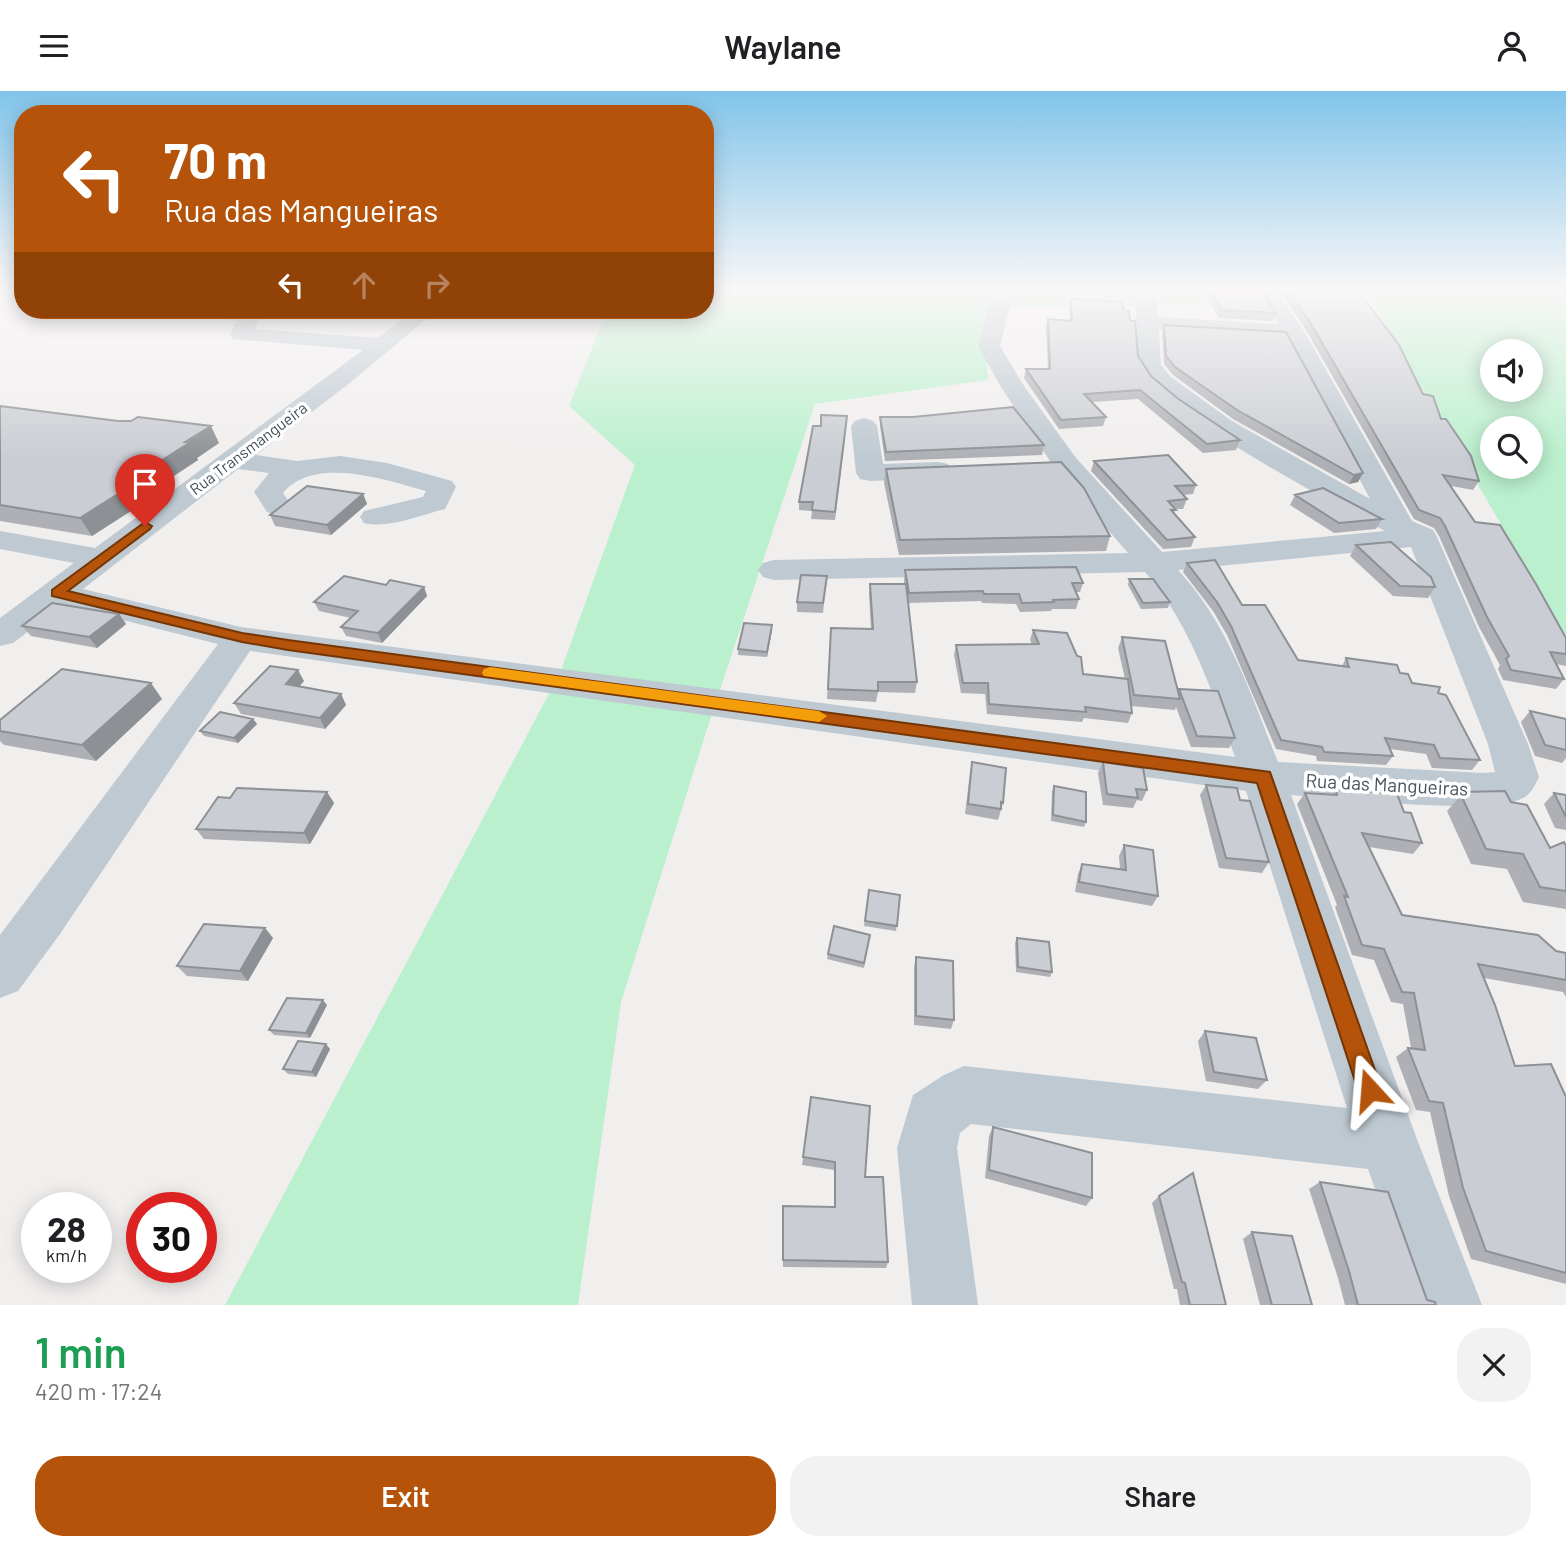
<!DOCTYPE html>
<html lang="en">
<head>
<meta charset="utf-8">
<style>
	:root { --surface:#fff; --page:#f2f2f2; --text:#202124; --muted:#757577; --accent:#b45309 }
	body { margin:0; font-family:Barlow,sans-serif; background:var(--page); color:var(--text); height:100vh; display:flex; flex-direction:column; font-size:26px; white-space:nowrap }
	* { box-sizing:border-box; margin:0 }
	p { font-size:23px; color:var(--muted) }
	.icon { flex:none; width:38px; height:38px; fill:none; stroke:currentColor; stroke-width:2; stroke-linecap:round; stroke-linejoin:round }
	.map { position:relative; height:1214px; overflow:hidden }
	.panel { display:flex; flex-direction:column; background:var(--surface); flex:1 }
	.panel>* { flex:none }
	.hud { position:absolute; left:14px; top:14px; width:700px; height:214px; border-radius:28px; box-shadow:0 4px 18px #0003; background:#b45309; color:#fff; overflow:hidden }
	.controls { position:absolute; left:1480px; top:248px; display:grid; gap:14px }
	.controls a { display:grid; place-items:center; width:63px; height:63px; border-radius:50%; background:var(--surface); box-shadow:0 4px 18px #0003; font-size:35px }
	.speed { position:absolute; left:21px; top:1101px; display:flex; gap:14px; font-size:35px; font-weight:700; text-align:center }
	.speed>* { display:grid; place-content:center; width:91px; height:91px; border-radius:50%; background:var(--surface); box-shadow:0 4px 18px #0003; line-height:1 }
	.speed small { font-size:18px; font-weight:400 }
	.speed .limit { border:10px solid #d22; background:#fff; color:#111 }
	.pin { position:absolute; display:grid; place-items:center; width:60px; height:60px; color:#fff; margin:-72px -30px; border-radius:50% 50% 50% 0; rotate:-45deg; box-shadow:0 0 7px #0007 }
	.pin .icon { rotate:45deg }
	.me { position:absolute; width:77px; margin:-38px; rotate:341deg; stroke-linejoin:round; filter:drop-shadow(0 0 5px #0008) }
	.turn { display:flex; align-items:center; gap:24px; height:147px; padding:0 35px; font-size:32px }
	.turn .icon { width:91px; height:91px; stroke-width:2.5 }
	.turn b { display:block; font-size:49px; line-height:60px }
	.lanes { display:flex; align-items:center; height:66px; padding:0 35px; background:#0003; justify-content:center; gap:35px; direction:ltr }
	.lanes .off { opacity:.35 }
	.round { display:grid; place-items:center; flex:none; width:74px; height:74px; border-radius:28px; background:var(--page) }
	.headline { display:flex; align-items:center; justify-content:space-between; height:119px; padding:0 35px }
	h1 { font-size:42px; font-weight:600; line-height:52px; color:#1e9e55 }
	.button { display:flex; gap:14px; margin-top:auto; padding:14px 35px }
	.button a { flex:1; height:80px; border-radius:28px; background:var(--accent); color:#fff; font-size:28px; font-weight:600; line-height:80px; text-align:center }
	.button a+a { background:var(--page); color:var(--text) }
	header { display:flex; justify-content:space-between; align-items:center; height:91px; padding:0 35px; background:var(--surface); font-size:32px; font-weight:600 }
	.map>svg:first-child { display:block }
	.green { fill:#baf0cd; fill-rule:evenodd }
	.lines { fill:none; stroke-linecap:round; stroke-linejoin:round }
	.minor { fill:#bec9d1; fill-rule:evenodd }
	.wall { fill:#aeb0b5 }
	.shaded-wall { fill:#8d9094 }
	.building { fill:#cacdd3; stroke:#8d9094; stroke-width:2 }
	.route { fill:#b45309; stroke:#753606; stroke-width:2 }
	.slow { fill:#f59e0b }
	.labels { text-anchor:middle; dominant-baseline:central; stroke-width:7; stroke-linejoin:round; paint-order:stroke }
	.far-street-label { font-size:16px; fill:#45525c; stroke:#fff }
	.street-label { font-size:19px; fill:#45525c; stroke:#fff }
</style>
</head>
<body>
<header><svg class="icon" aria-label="menu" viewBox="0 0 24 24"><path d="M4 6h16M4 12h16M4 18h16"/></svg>Waylane<svg class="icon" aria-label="person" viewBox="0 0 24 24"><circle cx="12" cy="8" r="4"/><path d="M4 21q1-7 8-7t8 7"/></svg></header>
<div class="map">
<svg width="1566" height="1214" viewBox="0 0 1566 1214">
	<rect width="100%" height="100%" fill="#f1eeee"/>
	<path class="green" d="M705,198H1206L1203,214L1012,217L984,232L988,289L815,313L707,638L621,911L578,1214H225L560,582L635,374L569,315L607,219H705Z
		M1365,198H1566V546ZM1493,261H1531V299H1493ZM1493,338H1531V376H1493Z"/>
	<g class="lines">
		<path class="minor" d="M994,198H1014L1000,255L1024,295L1076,367L1162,461L1385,440C1339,415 1151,317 1138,273C1133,257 1137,217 1136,198H1156L1158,226L1278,233L1255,198H1275L1304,240L1412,430L1433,439L1437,446L1528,653L1539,686C1535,694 1531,703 1523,707C1489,725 1336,707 1291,704L1418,1051L1482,1214H1416L1368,1078L971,1033L960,1042L957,1057L978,1214H912L897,1057L913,1004L944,984L964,975L1347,1017L1246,700L250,560L60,843L18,900L0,907V844L218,553L63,514L13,552L0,555V527L74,472L0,458V440L95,457L363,259L233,248L230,243L237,230L220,227L217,223L220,219L257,221L260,225L254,238L378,247L415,219H437L351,291L256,364L297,370L340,365L387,372L452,390L456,396L445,418C421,424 388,438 364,432L360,426L364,420L423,406L426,400C386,389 314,364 283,402L292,415L287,421L277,424L267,421L254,401L269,382L238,378L83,498L241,536L1235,666C1212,600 1191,534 1145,481L774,489L763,486L758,479L763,472L774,469L1128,462L1056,379L1001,296L978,255ZM1159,239L1285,246L1370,408L1232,330L1171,286L1161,274ZM1411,456L1488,653L1495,681L1483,682L1278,671C1251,604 1228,532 1178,479Z
			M864,327L873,330L877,335L883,373L938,371L948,373L952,379L948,385L938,387L870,390L860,388L856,382L851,335L855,330Z"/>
	</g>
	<path class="wall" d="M1201,198H1260L1276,222L1273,230L1219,227Z
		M1278,198H1357L1423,303L1441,328L1479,390L1473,399L1451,395L1475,431L1566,547V575L1556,573L1564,588L1556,598L1503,589L1498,578L1500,574L1479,536L1439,445L1434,437L1414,428L1306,239Z
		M1071,208L1124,219L1130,230L1138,265L1151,285L1177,307L1240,349L1236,359L1203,362L1138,308L1092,311L1106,326L1103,335L1059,338L1024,287L1026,278H1048L1046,236L1048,228L1070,230L1069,216Z
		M1164,234L1363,382L1358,391L1349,393L1233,328L1173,284L1164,273L1162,242Z
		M0,315L219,352L197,367L198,369L145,404L148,409L92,445L0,430Z
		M880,326L1044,354L1042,364L885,370L880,335Z
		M847,333L835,429L811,428L812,420L799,419V411L821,335Z
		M1094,370L1196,394L1193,403L1183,404L1187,408L1183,418H1175L1174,423L1195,446L1191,456L1163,458L1091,380Z
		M886,378L1110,445L1106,460L899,464L884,392Z
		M363,403L367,413L331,444L275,435L270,424Z
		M1295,404L1382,428L1376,438L1334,442L1290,414Z
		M1356,454L1435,496L1428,507L1393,505L1350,465Z
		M1187,472L1242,514L1298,569L1342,575L1346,567L1400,582L1412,592L1438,602L1480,669L1472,679L1432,677L1426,663L1390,658L1393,665L1386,674L1317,670L1316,665L1276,658L1227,544L1213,520L1183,481Z
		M905,479L1083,492L1080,501H1076L1079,508L1076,518H1052L1051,520L1020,521L1016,513L982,512L981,510L908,512L917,591L915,602L878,601L876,611L827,608L831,537L871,538L869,503L870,493H904V489Z
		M827,485L823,522L797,521V511Z
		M1129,488L1170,511L1168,517L1141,518L1128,494Z
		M386,494L424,496L427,505L382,552L346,545L341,536L351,527L319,520L314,511Z
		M119,523L126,533L97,557L31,545L22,535Z
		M772,539L767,566L738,564V558Z
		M1033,539L1083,583L1125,588L1118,557L1122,546L1178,600L1179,598L1235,647L1229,657L1191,656L1176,616L1175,619L1131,615L1132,622L1128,632L1084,627L1082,631L987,623L985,603L961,602L954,564L956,554L1032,553L1030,549Z
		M304,590L299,595L341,603L346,614L325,638L241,623L234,612Z
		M162,608L96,670L4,654L0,650V629Z
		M1530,620L1566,628V667L1562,672L1535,665L1521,631Z
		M253,628L257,633L238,652L204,645L200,640Z
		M972,671L1003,712L998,729L965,723L970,682Z
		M1103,671L1147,699L1142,710L1137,709L1133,717L1103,714L1098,682Z
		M1206,694L1240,709L1269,771L1262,782L1219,777L1200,704Z
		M1054,695L1086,731L1084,736L1051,730L1052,700Z
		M1336,698L1404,721L1422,752L1413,763L1369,756L1402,824L1566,862V906L1563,901L1484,887L1515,975L1566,1006V1193L1471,1168L1449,1105L1430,1021L1416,1019L1396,966L1408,957H1411L1403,913L1391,911L1374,869L1352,864L1335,816L1337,814L1297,713L1305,702L1332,704Z
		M327,701L334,712L310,753L204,748L196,738L230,707Z
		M1464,701L1511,711L1550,757L1566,755V818L1523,811L1507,778L1471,773L1447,720Z
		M1554,702L1566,704V739L1555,737L1544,713Z
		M1124,754L1158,805L1152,815L1075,801L1078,783L1082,773L1120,778L1119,765Z
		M869,799L900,804L896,840L864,835Z
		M265,837L273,847L248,890L187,885L177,875Z
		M870,844L864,877L827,868L828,863Z
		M1017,847L1052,881L1050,886L1016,881L1015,852Z
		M916,866L954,929L951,938L914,934V876Z
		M327,914L310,947L274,944L269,939Z
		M1205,940L1267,989L1258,998L1206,990L1198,950Z
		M330,958L316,986L288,983L283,978Z
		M811,1006L865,1086L888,1171L886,1177L783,1176V1115L834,1116V1079L802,1074Z
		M993,1036L1092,1107L1086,1115L985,1087L989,1045Z
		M1320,1091L1427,1209L1436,1214H1345L1338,1187L1309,1098Z
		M1159,1105L1226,1214H1180L1177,1198H1174L1152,1112Z
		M1252,1141L1312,1214H1260L1243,1148Z"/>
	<path class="shaded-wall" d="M211,335L219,352L197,367L198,369L145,404L148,409L92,445L80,427L129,390Z
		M1363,382L1358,391L1349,393L1354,384Z
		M363,403L367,413L331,444L327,434Z
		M424,496L427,505L382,552L378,542Z
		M119,523L126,533L97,557L89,546Z
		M772,534V539L767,566V561Z
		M298,579L304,590L292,604L286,593Z
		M151,592L162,608L96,670L82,654Z
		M341,603L346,614L325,638L320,627Z
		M253,628L257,633L238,652L234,647Z
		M327,701L334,712L310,753L304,742Z
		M265,837L273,847L248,890L240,880Z
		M323,909L327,914L310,947L306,942Z
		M326,953L330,958L316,986L312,981Z"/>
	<path class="building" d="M1208,198H1260L1276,222L1222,219Z
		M1286,198H1357L1399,254L1423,303L1433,305L1441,328H1446L1471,365L1479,390L1443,384L1475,431L1500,434L1536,493L1566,547V563L1550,561L1564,588L1511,579L1506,568L1509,565L1487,526L1445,435L1440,427L1419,419L1310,231Z
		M1071,208L1121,211L1124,219L1129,220L1130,230H1135L1138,265L1151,285L1177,307L1240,349L1207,353L1140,299L1084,303L1106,326L1061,329L1026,278H1050L1048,228L1072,230Z
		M1164,234L1286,241L1363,382L1354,384L1237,319L1175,276L1166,265Z
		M0,315L118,330H131L138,326L211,335L185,351L189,352L129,390L137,391L80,427L0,414Z
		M1013,316L1044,354L886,361L880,326H913Z
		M821,324L847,325L835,421L812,419L813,411H799L813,335H821Z
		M1168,364L1196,394L1175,395L1187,408L1168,410L1176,419H1171L1195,446L1167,449L1094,370Z
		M1061,371L1084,397L1110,445L900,449L886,378Z
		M307,395L363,403L327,434L270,424Z
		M1323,397L1382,428L1339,432L1295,404Z
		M1391,451L1431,486L1435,496L1400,495L1356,454Z
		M1215,469L1242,514H1265L1298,569L1349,576L1346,567L1397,574L1400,582L1408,583L1412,592L1440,596L1438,602L1446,604L1480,669L1440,667L1434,654L1385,647L1393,665L1324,661L1322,656L1281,649L1231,535L1217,511L1187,472Z
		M1076,476L1083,492H1072L1079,508L1053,509L1054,511L1022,512L1019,503H984L983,500L909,502L905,479Z
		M801,484L827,485L823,512L797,511Z
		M344,485L386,494L390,489L424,496L378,542L341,536L358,520L314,511Z
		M1129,488H1153L1170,511L1143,512Z
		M870,493H906L917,591H878V600L828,598L831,537L873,538Z
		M52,512L119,523L89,546L22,535Z
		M744,532L772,534L767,561L738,558Z
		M1033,539L1067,542L1077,565L1081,566L1083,583L1128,588L1132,622L1085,616L1086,621L989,613L988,592H963L956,554L1039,553Z
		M1122,546L1165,550L1180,608L1134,604Z
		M270,575L298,579L286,593L341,603L320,627L234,612Z
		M62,578L151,592L82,654L0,640V629Z
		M1179,598L1218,600L1235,647L1197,645Z
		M1530,620L1566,628V659L1545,654Z
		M220,621L253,628L234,647L200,640Z
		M972,671L1006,677L1003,712L1001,711V718L968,713Z
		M1103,671L1143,677L1147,699L1136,698L1138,707L1107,703Z
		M1206,694L1237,697L1240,709L1250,710L1269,771L1226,767Z
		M1054,695L1086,701V731L1053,724Z
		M237,697L327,701L304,742L196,738L218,706L230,707Z
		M1336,698L1397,703L1404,721L1411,722L1422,752L1362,742L1402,824L1538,844L1556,860L1566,862V889L1478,873L1495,914L1515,975L1551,973L1566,1006V1182L1486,1160L1463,1097L1443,1012L1429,1010L1408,957L1425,959L1414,902L1402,901L1384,858L1362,854L1344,805L1348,806L1305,702L1337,704Z
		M1505,700L1511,711L1527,714L1550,757L1564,751L1566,755V800L1540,796L1523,763L1486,758L1461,704L1466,705L1464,701Z
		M1554,702L1566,704V726Z
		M1124,754L1153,759L1158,805L1079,791L1082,773L1126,779Z
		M869,799L900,804L897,835L865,830Z
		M204,833L265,837L240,880L177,875Z
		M834,835L870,844L864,872L828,863Z
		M1017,847L1049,851L1052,881L1018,876Z
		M916,866L953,870L954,929L916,925Z
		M287,907L323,909L306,942L269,939Z
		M1205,940L1256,947L1267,989L1214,981Z
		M298,950L326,953L312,981L283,978Z
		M811,1006L870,1015L865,1086H883L888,1171L783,1169V1115L835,1116V1071L803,1066Z
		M993,1036L1092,1062V1107L989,1079Z
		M1193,1082L1226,1214H1190L1185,1192L1182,1191L1159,1105Z
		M1320,1091L1388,1101L1427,1209L1435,1211L1436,1214H1358L1349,1180Z
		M1252,1141L1292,1145L1312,1214H1272Z"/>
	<linearGradient id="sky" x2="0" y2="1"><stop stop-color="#81c4ea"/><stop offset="0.54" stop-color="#f9f7f7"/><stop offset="1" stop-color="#f9f7f7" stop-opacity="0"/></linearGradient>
	<rect width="1566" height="368" fill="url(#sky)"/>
	<path class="route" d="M145,431L152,435L150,438L68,500L242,542L288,549L1270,681L1382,999L1378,1007L1370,1010L1362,1007L1358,999L1257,692L288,559L242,551L52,505V499Z"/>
	<path class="slow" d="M490,576L819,620L827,625L819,631L484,585L482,582L484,578Z"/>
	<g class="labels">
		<g class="far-street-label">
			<text transform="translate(248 357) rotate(-37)">Rua Transmangueira</text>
		</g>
		<g class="street-label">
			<text transform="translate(1387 693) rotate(3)">Rua das Mangueiras</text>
		</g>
	</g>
</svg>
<div class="controls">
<a><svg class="icon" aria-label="sound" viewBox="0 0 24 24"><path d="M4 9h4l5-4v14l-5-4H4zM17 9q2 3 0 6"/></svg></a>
<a><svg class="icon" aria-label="search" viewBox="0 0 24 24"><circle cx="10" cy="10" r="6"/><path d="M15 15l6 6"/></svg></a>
</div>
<div class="speed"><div>28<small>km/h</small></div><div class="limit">30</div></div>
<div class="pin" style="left:145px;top:435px;background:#d93025"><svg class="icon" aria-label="arrive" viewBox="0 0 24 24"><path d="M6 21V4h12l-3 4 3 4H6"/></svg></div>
<svg class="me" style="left:1370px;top:999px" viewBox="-20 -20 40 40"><path d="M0-17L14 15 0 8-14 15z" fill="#b45309" stroke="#fff" stroke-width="4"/></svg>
<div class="hud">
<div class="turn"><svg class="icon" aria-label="left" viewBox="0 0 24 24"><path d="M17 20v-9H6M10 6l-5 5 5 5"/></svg><div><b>70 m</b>Rua das Mangueiras</div></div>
<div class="lanes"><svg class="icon" aria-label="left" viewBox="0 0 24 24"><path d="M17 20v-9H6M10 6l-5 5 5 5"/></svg><svg class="icon off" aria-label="ahead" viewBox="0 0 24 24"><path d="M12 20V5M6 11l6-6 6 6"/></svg><svg class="icon off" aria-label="right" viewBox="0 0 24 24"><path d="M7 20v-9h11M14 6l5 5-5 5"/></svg></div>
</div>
</div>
<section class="panel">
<div class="headline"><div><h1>1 min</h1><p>420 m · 17:24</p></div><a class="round"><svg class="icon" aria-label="close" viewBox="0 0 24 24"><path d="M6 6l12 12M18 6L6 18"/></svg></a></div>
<div class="button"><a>Exit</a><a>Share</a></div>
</section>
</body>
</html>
